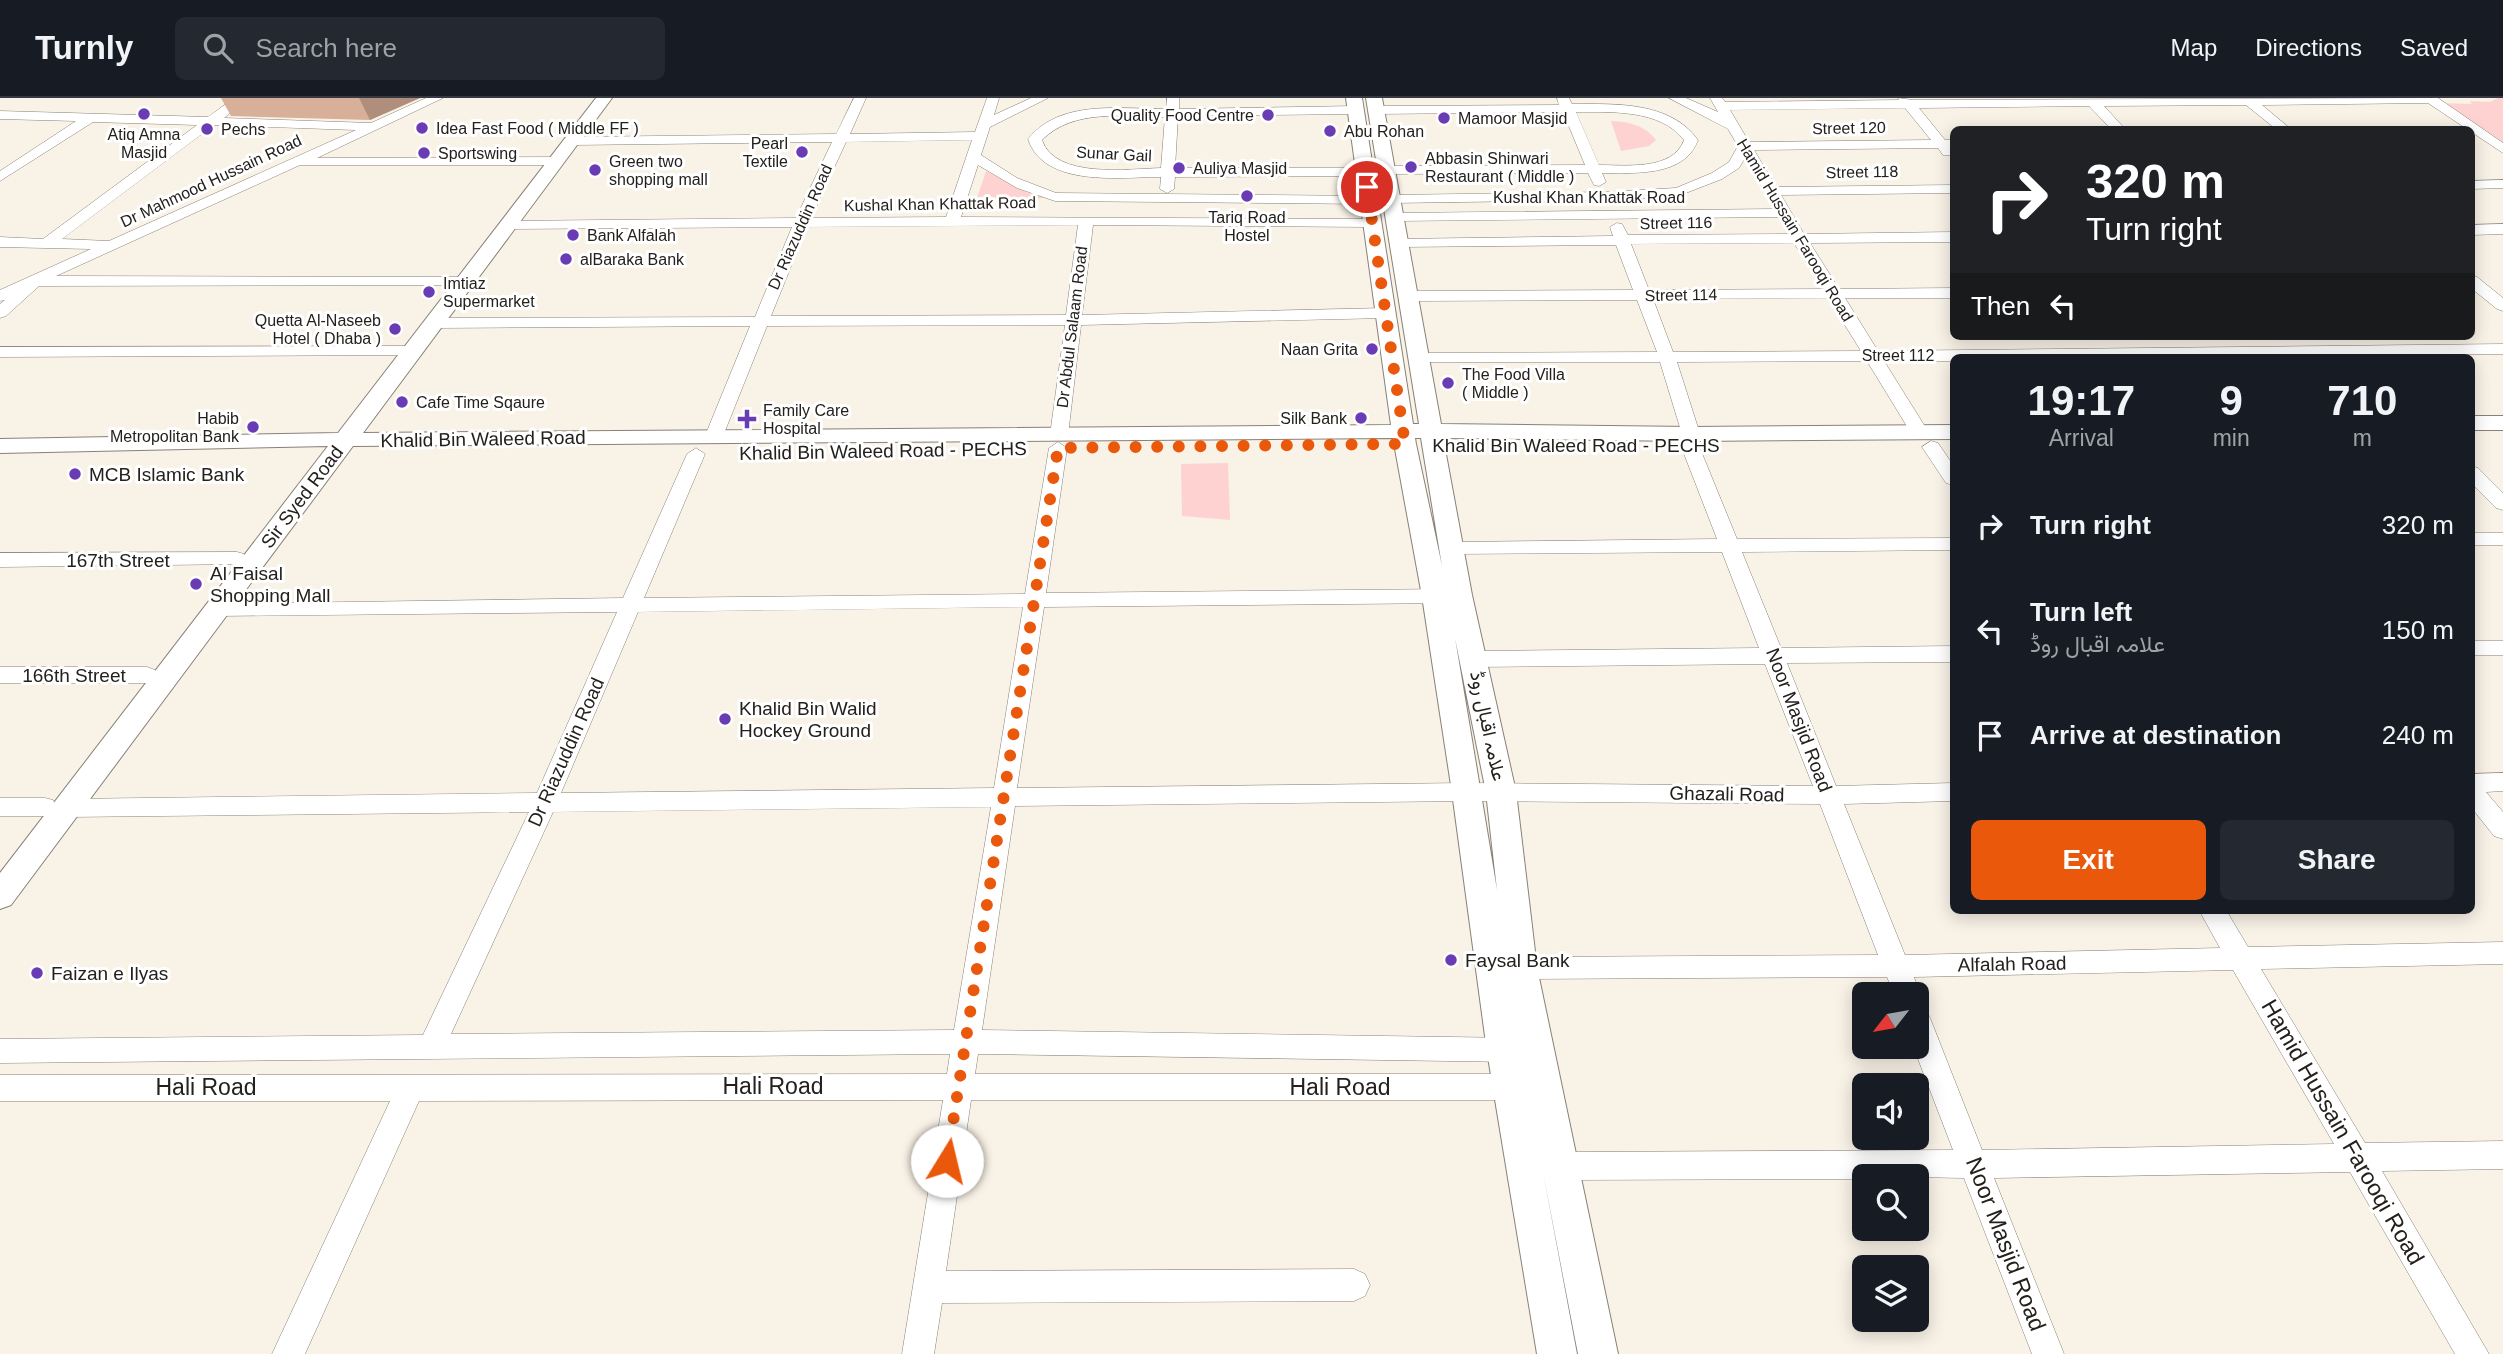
<!DOCTYPE html>
<html lang="en">
<head>
<meta charset="utf-8">
<style>
	:root { --surface:#171b24; --page:#242831; --text:#f1f3f6; --muted:#9ea1a6; --line:#363941; --accent:#ea580c }
	body { margin:0; font-family:Arial,Vazirmatn,sans-serif; background:var(--page); color:var(--text); height:100vh; display:flex; flex-direction:column; font-size:26px; white-space:nowrap }
	* { box-sizing:border-box; margin:0 }
	p { font-size:23px; color:var(--muted) }
	.icon { flex:none; width:38px; height:38px; fill:none; stroke:currentColor; stroke-width:2; stroke-linecap:round; stroke-linejoin:round }
	.map { position:relative; flex:1; overflow:hidden }
	.sheet { position:absolute; left:1950px; top:256px; width:525px; height:560px; display:flex; flex-direction:column; background:var(--surface); border-radius:10px; box-shadow:0 4px 18px #0003 }
	.sheet>* { flex:none }
	.banner { position:absolute; left:1950px; top:28px; width:525px; height:214px; border-radius:10px; box-shadow:0 4px 18px #0003; background:#202124; color:#fff; overflow:hidden }
	.needle { width:46px; rotate:239deg }
	.buttons { position:absolute; left:1852px; top:884px; display:grid; gap:14px }
	.buttons a { display:grid; place-items:center; width:77px; height:77px; border-radius:10px; background:var(--surface); box-shadow:0 4px 18px #0003; font-size:35px }
	.pin { position:absolute; display:grid; place-items:center; width:60px; height:60px; color:#fff; margin:-30px; border:4px solid #fff; border-radius:50%; box-shadow:0 2px 7px #0007 }
	.me { position:absolute; width:77px; margin:-38px; rotate:9deg; stroke-linejoin:round; filter:drop-shadow(0 0 5px #0008) }
	.turn { display:flex; align-items:center; gap:24px; height:147px; padding:0 21px; font-size:32px }
	.turn .icon { width:91px; height:91px; stroke-width:2.5 }
	.turn b { display:block; font-size:49px; line-height:60px }
	.then { display:flex; align-items:center; height:66px; padding:0 21px; background:#0003; gap:14px; font-size:26px }
	.eta { display:flex; justify-content:space-evenly; align-items:center; height:119px; text-align:center }
	.eta b { font-size:42px; font-weight:700; line-height:49px }
	.button { display:flex; gap:14px; margin-top:auto; padding:14px 21px }
	.button a { flex:1; height:80px; border-radius:10px; background:var(--accent); color:#fff; font-size:28px; font-weight:700; line-height:80px; text-align:center }
	.button a+a { background:var(--page); color:var(--text) }
	ul { padding:0; list-style:none }
	li { display:flex; align-items:center; gap:21px; height:105px; padding:0 21px }
	li div { flex:1 }
	li b { display:block; font-size:26px }
	li em { font-style:normal }
	header { display:flex; align-items:center; gap:42px; box-sizing:border-box; height:98px; padding:0 35px; background:var(--surface); border-bottom:2px solid var(--line) }
	header strong { font-size:33px }
	nav { display:flex; gap:38px; margin-inline-start:auto; font-size:24px }
	.search { width:490px; height:63px; background:var(--page); display:flex; align-items:center; gap:18px; box-sizing:border-box; padding:0 24px; border-radius:10px; color:var(--muted); font-size:26px }
	.map>svg:first-child { display:block }
	.green { fill:#fed2d0 }
	.lines { fill:none; stroke-linecap:round; stroke-linejoin:round }
	.minor-casing { stroke:#888177; stroke-width:1 }
	.major-casing { stroke:#888177; stroke-width:2 }
	.minor { fill:#fff; fill-rule:evenodd }
	.major { fill:#fff; fill-rule:evenodd }
	.wall { fill:#d8af98 }
	.shaded-wall { fill:#b08e7c }
	.route { stroke:#ea580c; stroke-width:12; stroke-dasharray:0 21.6 }
	.poi-dot { fill:#6a3cb4; stroke:#fff; stroke-width:2.5 }
	.labels { text-anchor:middle; dominant-baseline:central; stroke-width:6; stroke-linejoin:round; paint-order:stroke }
	.far-poi-label { font-size:16px; fill:#24211d; stroke:#fff; text-anchor:start }
	.far-street-label { font-size:16px; fill:#24211d; stroke:#fff }
	.street-label { font-size:19px; fill:#24211d; stroke:#fff }
	.poi-label { font-size:19px; fill:#24211d; stroke:#fff; text-anchor:start }
	.near-street-label { font-size:23px; fill:#24211d; stroke:#fff }
</style>
</head>
<body>
<header>
<strong>Turnly</strong>
<div class="search"><svg class="icon" aria-label="search" viewBox="0 0 24 24"><circle cx="10" cy="10" r="6"/><path d="M15 15l6 6"/></svg>Search here</div>
<nav><a>Map</a><a>Directions</a><a>Saved</a></nav>
</header>
<div class="map">
<svg width="2503" height="1256" viewBox="0 0 2503 1256">
	<rect width="100%" height="100%" fill="#f9f2e7"/>
	<path class="green" d="M2498,0H2503V51L2438,5L2472,6L2470,3L2490,4Z
		M1611,23C1629,24 1645,27 1656,42L1649,48L1621,53Z
		M986,73L1028,95L1047,99L1032,102L977,100Z
		M1228,365L1230,422L1182,418L1181,366Z"/>
	<g class="lines">
		<defs>
			<path id="minor" d="M234,0H248L224,20L371,25L426,0H443L317,60L556,59L563,63L556,67H300L56,178L465,179L471,181L473,184L471,187L39,188L6,218L0,220V206L5,202L0,203V192L91,151L0,149V139L43,141L197,27L93,24L0,83V73L76,23L0,21V13L208,19ZM214,27L356,32L109,143L62,141Z
				M854,0H866L850,36L975,34L987,0H999L994,17L1031,0H1048L990,29L981,57L1017,80L1056,95L1370,98L1377,102L1370,106L1055,103L1017,90L978,67L961,119L1372,121L1379,125L1372,129L1093,127L1082,217L1385,210L1393,215L1385,220L1081,227L1068,337L1059,342L1050,337L1065,227L767,228L723,338L714,343L705,338L750,228L434,230L426,225L434,220L755,219L792,129L508,131L501,127L508,123L796,120L832,44L572,47L565,43L572,39L836,36ZM972,42L946,119L811,120L846,44ZM1078,127L1066,217L771,218L807,129Z
				M1167,0H1179V11L1356,8L1363,12L1356,16L1178,18L1175,70H1365L1372,74L1365,78L1175,79L1174,91L1167,95L1160,91L1161,79C1121,79 1044,90 1028,41C1060,1 1120,11 1166,11ZM1165,19L1161,70C1128,71 1055,81 1042,42C1074,10 1124,19 1165,19Z
				M1557,0H1569L1572,6C1615,6 1670,3 1698,42C1685,79 1635,75 1602,75L1606,84L1599,88L1594,87L1588,75L1386,76L1379,72L1386,68L1585,67L1563,14L1376,16L1369,12L1376,8L1559,7ZM1576,14C1611,14 1660,11 1684,42C1673,73 1625,67 1599,67Z
				M1669,0H1686L1718,14L1710,0H1722L1725,4L1899,2L1898,0L1913,2L2438,0L2503,45V55L2428,5L2262,7L2292,32H2277L2246,7L2104,8L2126,32H2112L2089,8L1919,10L1945,42H1953V57H1943L1938,50L1754,52L1776,89L1953,87V95L1781,97L1804,136L1953,134V144L1810,145L1839,191L1953,190V200H1845L1878,253L2503,246V256L1953,259V263H1884L1929,335L1920,340L1911,335L1867,263L1677,264L1700,336L1691,341L1682,336L1660,264H1412L1409,260L1418,255L1657,254L1637,202L1408,203L1400,198L1408,193L1633,192L1616,147L1399,149L1394,147L1391,144L1394,141L1613,138L1610,129L1617,125L1622,126L1628,137L1789,136L1779,119L1394,123L1387,119L1394,115L1774,111L1745,60L1739,70L1722,81L1678,98L1606,102L1391,105L1384,101L1391,97L1606,94L1676,90L1712,75L1729,64L1738,48L1728,31ZM1905,10L1931,42L1749,44L1730,12ZM1794,145L1823,191L1649,192L1631,146ZM1828,200L1861,253L1673,254L1653,201Z
				M2503,82V90L2471,91V83Z
				M2503,126V136L2471,137V127Z
				M2471,177L2477,179L2503,200V213L2497,211L2471,190Z
				M413,248L419,249L421,253L419,257L0,259V249Z
				M1690,342L1699,348L1737,441L1953,440V452L1742,454L1781,550L1953,548V564L1787,565L1836,688L1953,685V703L1844,706L1905,857L2220,850L2199,812H2226L2248,849L2503,844V866L2261,871L2365,1045L2503,1043V1071L2382,1073L2489,1256H2455L2350,1074L1994,1080L2064,1256H2032L1964,1080L1864,1078V1081L1559,1082L1549,1078L1544,1068L1549,1058L1559,1054L1953,1052L1913,948H1916V908L1926,912L1930,920L1982,1052L2334,1046L2233,872L1914,879L1920,896L1916,904V896H1894L1887,879L1521,881L1512,878L1508,870L1512,862L1521,859L1878,857L1820,706L1467,703L1015,708L982,932L1516,940L1526,943L1530,952L1526,961L1516,964L978,956L975,976H1522L1532,980L1536,989L1532,998L1522,1002H971L946,1173L1354,1171L1365,1176L1370,1187L1365,1198L1354,1203L942,1205L934,1256H902L943,1002L419,1003L305,1256H272L390,1003H0V977L947,976L950,956L0,965V941L423,937L529,714L67,719L59,717L56,711L53,716L45,718H0V700H45L53,702L56,708L59,703L67,701L537,695L617,514L217,518L210,516L207,511L210,506L623,500L687,356L696,350L705,356L644,500L1025,496L1049,350L1058,344L1067,350L1046,495L1453,491L1460,493L1463,498L1460,503L1453,505L1044,509L1017,690L1467,685L1813,688L1765,566L1474,569L1466,566L1463,561L1466,556L1474,553L1759,550L1722,454L1450,456L1443,455L1440,450L1443,445L1450,444L1717,441L1681,348ZM1023,509L994,690L561,695L638,514ZM991,709L954,932L451,936L553,714Z
				M1931,343L1938,345L1953,367V387L1946,385L1922,349Z
				M2471,368L2478,370L2503,395V412L2496,410L2471,385Z
				M2471,435H2503V447H2471Z
				M237,454L244,456L247,461L244,466L0,469V455Z
				M2471,543H2503V557H2471Z
				M0,569H147L155,572L158,577L155,582L147,585H0Z
				M2503,675V693L2486,694L2503,714V741L2494,738L2471,709V676Z"/>
			<path id="major" d="M596,0H612L363,335L1391,327L1346,0H1362L1413,326H1419L1366,0H1382L1441,326L1691,329L1953,327V341L1691,343L1443,340L1472,497L1516,694L1537,870L1618,1256H1578L1543,1074L1577,1256H1537L1487,953L1452,694L1422,498L1393,340L353,348L11,807L0,811V775L328,348L0,355V341L338,335ZM1415,340H1421L1442,468L1416,346ZM1455,540L1486,694L1497,792Z
				M2471,318H2503V332H2471Z"/>
		</defs>
		<use href="#minor" class="minor-casing"/>
		<use href="#major" class="major-casing"/>
		<use href="#minor" class="minor"/>
		<use href="#major" class="major"/>
	</g>
	<path class="wall" d="M221,0H420L370,22L231,18Z"/>
	<path class="shaded-wall" d="M359,0H420L370,22Z"/>
	<g class="lines">
		<path class="route" d="M947,1063L1058,350L1405,346L1367,89"/>
	</g>
	<g class="poi-dot">
		<circle cx="144" cy="16" r="7"/>
		<circle cx="1268" cy="17" r="7"/>
		<circle cx="1444" cy="20" r="7"/>
		<circle cx="422" cy="30" r="7"/>
		<circle cx="207" cy="31" r="7"/>
		<circle cx="1330" cy="33" r="7"/>
		<circle cx="802" cy="54" r="7"/>
		<circle cx="424" cy="55" r="7"/>
		<circle cx="1411" cy="69" r="7"/>
		<circle cx="1179" cy="70" r="7"/>
		<circle cx="595" cy="72" r="7"/>
		<circle cx="1247" cy="98" r="7"/>
		<circle cx="573" cy="137" r="7"/>
		<circle cx="566" cy="161" r="7"/>
		<circle cx="429" cy="194" r="7"/>
		<circle cx="395" cy="231" r="7"/>
		<circle cx="1372" cy="251" r="7"/>
		<circle cx="1448" cy="285" r="7"/>
		<circle cx="402" cy="304" r="7"/>
		<circle cx="1361" cy="320" r="7"/>
		<path d="M743.5 310.5h7v7h7v7h-7v7h-7v-7h-7v-7h7z"/>
		<circle cx="253" cy="329" r="7"/>
		<circle cx="75" cy="376" r="7"/>
		<circle cx="196" cy="486" r="7"/>
		<circle cx="725" cy="621" r="7"/>
		<circle cx="1451" cy="862" r="7"/>
		<circle cx="37" cy="875" r="7"/>
	</g>
	<g class="labels">
		<g class="far-poi-label">
			<text x="1254" y="17" text-anchor="end">Quality Food Centre</text>
			<text x="1458" y="20">Mamoor Masjid</text>
			<text x="436" y="30">Idea Fast Food ( Middle FF )</text>
			<text x="221" y="31">Pechs</text>
			<text x="1344" y="33">Abu Rohan</text>
			<text x="144" y="36" text-anchor="middle">Atiq Amna<tspan x="144" dy="18">Masjid</tspan></text>
			<text x="788" y="45" text-anchor="end">Pearl<tspan x="788" dy="18">Textile</tspan></text>
			<text x="438" y="55">Sportswing</text>
			<text x="1425" y="60">Abbasin Shinwari<tspan x="1425" dy="18">Restaurant ( Middle )</tspan></text>
			<text x="609" y="63">Green two<tspan x="609" dy="18">shopping mall</tspan></text>
			<text x="1193" y="70">Auliya Masjid</text>
			<text x="1247" y="119" text-anchor="middle">Tariq Road<tspan x="1247" dy="18">Hostel</tspan></text>
			<text x="587" y="137">Bank Alfalah</text>
			<text x="580" y="161">alBaraka Bank</text>
			<text x="443" y="185">Imtiaz<tspan x="443" dy="18">Supermarket</tspan></text>
			<text x="381" y="222" text-anchor="end">Quetta Al-Naseeb<tspan x="381" dy="18">Hotel ( Dhaba )</tspan></text>
			<text x="1358" y="251" text-anchor="end">Naan Grita</text>
			<text x="1462" y="276">The Food Villa<tspan x="1462" dy="18">( Middle )</tspan></text>
			<text x="416" y="304">Cafe Time Sqaure</text>
			<text x="763" y="312">Family Care<tspan x="763" dy="18">Hospital</tspan></text>
			<text x="239" y="320" text-anchor="end">Habib<tspan x="239" dy="18">Metropolitan Bank</tspan></text>
			<text x="1347" y="320" text-anchor="end">Silk Bank</text>
		</g>
		<g class="far-street-label">
			<text transform="translate(1849 30) rotate(-1)">Street 120</text>
			<text transform="translate(1114 56) rotate(3)">Sunar Gail</text>
			<text transform="translate(1862 74) rotate(-1)">Street 118</text>
			<text transform="translate(211 83) rotate(-25)">Dr Mahmood Hussain Road</text>
			<text x="1589" y="99">Kushal Khan Khattak Road</text>
			<text transform="translate(940 106) rotate(-1)">Kushal Khan Khattak Road</text>
			<text transform="translate(1676 125) rotate(-1)">Street 116</text>
			<text transform="translate(800 129) rotate(-66)">Dr Riazuddin Road</text>
			<text transform="translate(1795 132) rotate(59)">Hamid Hussain Farooqi Road</text>
			<text transform="translate(1681 197) rotate(-1)">Street 114</text>
			<text transform="translate(1072 229) rotate(-83)">Dr Abdul Salaam Road</text>
			<text x="1898" y="257">Street 112</text>
		</g>
		<g class="street-label">
			<text transform="translate(483 341) rotate(-1)">Khalid Bin Waleed Road</text>
			<text x="1576" y="347">Khalid Bin Waleed Road - PECHS</text>
			<text transform="translate(883 353) rotate(-1)">Khalid Bin Waleed Road - PECHS</text>
			<text transform="translate(302 399) rotate(-53)">Sir Syed Road</text>
			<text x="118" y="462">167th Street</text>
			<text x="74" y="577">166th Street</text>
			<text transform="translate(1799 622) rotate(69)">Noor Masjid Road</text>
			<text transform="translate(1488 628) rotate(78)">علامہ اقبال روڈ</text>
			<text transform="translate(566 654) rotate(-66)">Dr Riazuddin Road</text>
			<text transform="translate(1727 696) rotate(1)">Ghazali Road</text>
			<text transform="translate(2012 866) rotate(-1)">Alfalah Road</text>
		</g>
		<g class="poi-label">
			<text x="89" y="376">MCB Islamic Bank</text>
			<text x="210" y="475">Al Faisal<tspan x="210" dy="22">Shopping Mall</tspan></text>
			<text x="739" y="610">Khalid Bin Walid<tspan x="739" dy="22">Hockey Ground</tspan></text>
			<text x="1465" y="862">Faysal Bank</text>
			<text x="51" y="875">Faizan e Ilyas</text>
		</g>
		<g class="near-street-label">
			<text x="773" y="988">Hali Road</text>
			<text x="206" y="989">Hali Road</text>
			<text x="1340" y="989">Hali Road</text>
			<text transform="translate(2343 1034) rotate(60)">Hamid Hussain Farooqi Road</text>
			<text transform="translate(2006 1146) rotate(69)">Noor Masjid Road</text>
		</g>
	</g>
</svg>
<div class="buttons">
<a><svg class="needle" viewBox="-14 -14 28 28"><path d="M0-13l5 13h-10z" fill="#e53935"/><path d="M0 13l5-13h-10z" fill="#9ea1a6"/></svg></a>
<a><svg class="icon" aria-label="sound" viewBox="0 0 24 24"><path d="M4 9h4l5-4v14l-5-4H4zM17 9q2 3 0 6"/></svg></a>
<a><svg class="icon" aria-label="search" viewBox="0 0 24 24"><circle cx="10" cy="10" r="6"/><path d="M15 15l6 6"/></svg></a>
<a><svg class="icon" aria-label="layers" viewBox="0 0 24 24"><path d="M12 4l9 5-9 5-9-5zM3 14l9 5 9-5"/></svg></a>
</div>
<div class="pin" style="left:1367px;top:89px;background:#d93025"><svg class="icon" aria-label="arrive" viewBox="0 0 24 24"><path d="M6 21V4h12l-3 4 3 4H6"/></svg></div>
<svg class="me" style="left:947px;top:1063px" viewBox="-20 -20 40 40"><circle r="19" fill="#fff"/><path d="M0-13L10 11 0 6-10 11z" fill="#ea580c"/></svg>
<div class="banner">
<div class="turn"><svg class="icon" aria-label="right" viewBox="0 0 24 24"><path d="M7 20v-9h11M14 6l5 5-5 5"/></svg><div><b>320 m</b>Turn right</div></div>
<div class="then">Then<svg class="icon" aria-label="left" viewBox="0 0 24 24"><path d="M17 20v-9H6M10 6l-5 5 5 5"/></svg></div>
</div>
<section class="sheet">
<div class="eta">
<div><b>19:17</b><p>Arrival</p></div>
<div><b>9</b><p>min</p></div>
<div><b>710</b><p>m</p></div>
</div>
<ul>
<li><svg class="icon" aria-label="right" viewBox="0 0 24 24"><path d="M7 20v-9h11M14 6l5 5-5 5"/></svg><div><b>Turn right</b></div><em>320 m</em></li>
<li><svg class="icon" aria-label="left" viewBox="0 0 24 24"><path d="M17 20v-9H6M10 6l-5 5 5 5"/></svg><div><b>Turn left</b><p>علامہ اقبال روڈ</p></div><em>150 m</em></li>
<li><svg class="icon" aria-label="arrive" viewBox="0 0 24 24"><path d="M6 21V4h12l-3 4 3 4H6"/></svg><div><b>Arrive at destination</b></div><em>240 m</em></li>
</ul>
<div class="button"><a>Exit</a><a>Share</a></div>
</section>
</div>
</body>
</html>
